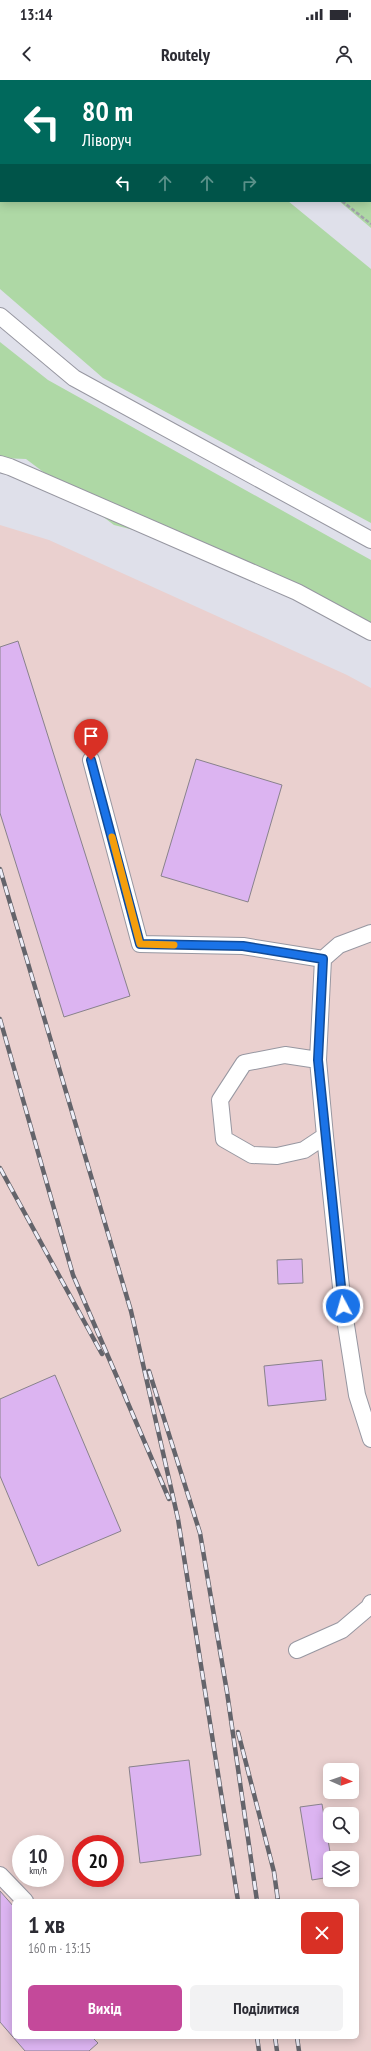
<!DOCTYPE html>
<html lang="uk">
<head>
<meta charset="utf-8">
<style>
	:root { --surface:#fff; --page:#f2f2f3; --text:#2b2b33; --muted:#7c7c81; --accent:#c4499a }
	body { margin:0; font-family:"PT Sans Narrow",sans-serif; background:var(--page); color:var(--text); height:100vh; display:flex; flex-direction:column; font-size:15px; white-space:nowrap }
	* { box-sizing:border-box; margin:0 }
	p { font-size:13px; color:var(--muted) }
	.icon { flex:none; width:22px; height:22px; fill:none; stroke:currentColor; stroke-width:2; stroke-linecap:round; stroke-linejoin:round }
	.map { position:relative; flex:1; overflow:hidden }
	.sheet { position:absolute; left:12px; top:1819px; width:347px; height:140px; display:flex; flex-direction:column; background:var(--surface); border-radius:6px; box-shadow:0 2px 10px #0003 }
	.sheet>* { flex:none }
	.guide { position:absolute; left:0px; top:0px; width:371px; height:122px; box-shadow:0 2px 10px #0003; background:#00695c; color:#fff; overflow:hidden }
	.needle { width:26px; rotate:92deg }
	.fabs { position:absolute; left:323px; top:1683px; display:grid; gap:8px }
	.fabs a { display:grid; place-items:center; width:36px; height:36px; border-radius:6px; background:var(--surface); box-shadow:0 2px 10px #0003; font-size:20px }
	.speed { position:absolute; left:12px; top:1755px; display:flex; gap:8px; font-size:20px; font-weight:700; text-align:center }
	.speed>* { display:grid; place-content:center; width:52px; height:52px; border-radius:50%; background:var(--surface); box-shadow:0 2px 10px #0003; line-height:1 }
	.speed small { font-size:10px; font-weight:400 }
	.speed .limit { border:6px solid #d22; background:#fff; color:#111 }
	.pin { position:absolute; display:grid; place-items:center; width:34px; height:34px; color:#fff; margin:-41px -17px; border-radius:50% 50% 50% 0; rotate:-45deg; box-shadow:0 0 4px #0007 }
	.pin .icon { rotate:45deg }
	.me { position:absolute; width:44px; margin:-22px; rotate:354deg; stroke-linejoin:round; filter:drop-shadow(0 0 3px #0008) }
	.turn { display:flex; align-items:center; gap:14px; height:84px; padding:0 16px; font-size:18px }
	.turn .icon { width:52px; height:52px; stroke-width:2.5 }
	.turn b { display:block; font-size:28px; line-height:34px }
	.lanes { display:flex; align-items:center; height:38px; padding:0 16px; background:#0003; justify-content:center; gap:20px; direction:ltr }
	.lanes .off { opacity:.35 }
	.round { display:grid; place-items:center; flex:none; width:42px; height:42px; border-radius:6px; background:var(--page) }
	.headline { display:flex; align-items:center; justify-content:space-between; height:68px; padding:0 16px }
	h1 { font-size:24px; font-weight:800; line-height:30px }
	.primary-button { display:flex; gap:8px; margin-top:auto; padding:8px 16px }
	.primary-button a { flex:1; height:46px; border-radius:6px; background:var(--accent); color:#fff; font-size:16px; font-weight:800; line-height:46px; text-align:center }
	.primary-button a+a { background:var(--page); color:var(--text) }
	.status { display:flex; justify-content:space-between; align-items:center; height:28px; padding:0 20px; background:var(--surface); direction:ltr }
	.status svg { height:11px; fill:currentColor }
	header { display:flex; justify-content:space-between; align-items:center; height:52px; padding:0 16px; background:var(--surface); font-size:18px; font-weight:800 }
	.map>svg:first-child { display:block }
	.industrial { fill:#ead0cf; fill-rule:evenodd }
	.green { fill:#aed8a5 }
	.building { fill:#dcb4f1; stroke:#88828b }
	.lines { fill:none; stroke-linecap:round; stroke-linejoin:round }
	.service-casing { stroke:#9797a1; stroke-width:18 }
	.path { stroke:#a0a1a9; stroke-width:2.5; stroke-dasharray:4 2; stroke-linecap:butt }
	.service { stroke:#fff; stroke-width:16 }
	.rail-casing { stroke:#64646b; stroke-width:4.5 }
	.rail { stroke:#ededf7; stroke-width:3; stroke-dasharray:9; stroke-linecap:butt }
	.route-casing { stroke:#114b97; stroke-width:10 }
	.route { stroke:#1a73e8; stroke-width:7 }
	.slow { stroke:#f59e0b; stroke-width:7 }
</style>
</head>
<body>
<div class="status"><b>13:14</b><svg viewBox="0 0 49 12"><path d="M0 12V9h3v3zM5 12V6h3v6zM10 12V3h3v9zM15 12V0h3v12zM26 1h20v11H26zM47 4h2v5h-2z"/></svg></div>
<header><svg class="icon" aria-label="back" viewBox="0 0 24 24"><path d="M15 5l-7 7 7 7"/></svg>Routely<svg class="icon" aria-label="person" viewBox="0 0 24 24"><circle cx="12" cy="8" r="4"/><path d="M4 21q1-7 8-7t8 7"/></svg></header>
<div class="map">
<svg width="371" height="1971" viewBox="0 0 371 1971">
	<rect width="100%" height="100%" fill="#dfe0ea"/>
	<path class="industrial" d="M0,445L49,460L347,595L371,608V1971H0ZM330,1690H352V1712H330ZM330,1734H352V1756H330ZM21,1764H55V1798H21ZM81,1764H115V1798H81ZM330,1778H352V1800H330ZM14,1821H357V1957H14Z"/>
	<path class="green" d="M0,0L142,1H1V121H288L371,189V443L103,298L0,209Z
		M193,0H371V148L339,121H370V1Z
		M0,262L48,300L371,480V548L197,466L114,445L26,379L0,378Z"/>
	<path class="building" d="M18,561L130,916L64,937L0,733V567Z
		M196,679L282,705L248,822L161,796Z
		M302,1179L303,1203L278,1204L277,1180Z
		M322,1280L326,1320L268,1326L264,1286Z
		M55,1295L121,1451L38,1486L0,1396V1319Z
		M189,1680L201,1775L140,1783L129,1687Z
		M322,1724L331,1778L330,1797L312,1800L300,1727Z
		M0,1811L14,1827V1957H92L98,1963L89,1971H25L0,1942Z"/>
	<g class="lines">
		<defs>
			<path id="service" d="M0,236L74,298L371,460
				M0,384L10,387L297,512L371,552
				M91,680L140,864L243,866L323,879
				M371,853L339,865L323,879L318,980L325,1056L343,1226L357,1315L371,1359
				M318,980L285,975L244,983L220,1020L224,1059L252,1075L277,1076L304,1070L325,1056
				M297,1570L342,1550L369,1527L371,1523
				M0,1795L25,1821"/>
		</defs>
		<use href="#service" class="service-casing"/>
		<path class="path" d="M193,0L194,1
			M342,121L371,144"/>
		<use href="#service" class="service"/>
		<defs>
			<path id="rail" d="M0,789L131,1231L178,1439L238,1821
				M0,939L73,1195L126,1318
				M0,1088L102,1274
				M149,1291L200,1453L227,1612L257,1821
				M124,1314L169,1419
				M238,1652L274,1792L278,1821
				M257,1957L259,1971
				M275,1957L277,1971
				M297,1957L299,1971"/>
		</defs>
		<use href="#rail" class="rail-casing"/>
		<use href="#rail" class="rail"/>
	</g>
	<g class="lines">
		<defs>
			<path id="route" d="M91,680L140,864L243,866L323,879L318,980L343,1226"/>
		</defs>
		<use href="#route" class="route-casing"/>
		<use href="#route" class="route"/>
		<path class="slow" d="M112,757L140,864L174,865"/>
	</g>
</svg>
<div class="fabs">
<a><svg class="needle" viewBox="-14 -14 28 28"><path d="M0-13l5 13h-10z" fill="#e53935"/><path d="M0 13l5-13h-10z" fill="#7c7c81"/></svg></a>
<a><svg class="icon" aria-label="search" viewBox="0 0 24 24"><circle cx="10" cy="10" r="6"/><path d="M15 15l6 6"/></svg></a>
<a><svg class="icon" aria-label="layers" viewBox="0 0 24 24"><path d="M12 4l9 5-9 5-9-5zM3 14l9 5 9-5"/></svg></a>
</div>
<div class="speed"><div>10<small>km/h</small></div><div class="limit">20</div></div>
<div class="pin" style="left:91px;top:680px;background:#d93025"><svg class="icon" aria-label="arrive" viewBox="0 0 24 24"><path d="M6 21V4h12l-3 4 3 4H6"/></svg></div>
<svg class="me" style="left:343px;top:1226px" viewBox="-20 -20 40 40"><circle r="17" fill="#1a73e8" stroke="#fff" stroke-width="3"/><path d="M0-11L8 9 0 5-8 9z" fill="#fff"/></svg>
<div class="guide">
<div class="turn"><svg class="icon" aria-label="left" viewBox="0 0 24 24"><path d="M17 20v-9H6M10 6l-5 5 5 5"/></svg><div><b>80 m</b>Ліворуч</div></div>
<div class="lanes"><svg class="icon" aria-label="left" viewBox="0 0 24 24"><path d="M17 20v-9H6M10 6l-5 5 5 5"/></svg><svg class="icon off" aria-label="ahead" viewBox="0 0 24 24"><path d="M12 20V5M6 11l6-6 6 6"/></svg><svg class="icon off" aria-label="ahead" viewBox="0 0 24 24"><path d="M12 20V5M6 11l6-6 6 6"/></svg><svg class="icon off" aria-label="right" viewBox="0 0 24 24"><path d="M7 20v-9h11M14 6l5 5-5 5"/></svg></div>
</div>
<section class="sheet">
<div class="headline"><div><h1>1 хв</h1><p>160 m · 13:15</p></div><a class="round" style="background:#d93025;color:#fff"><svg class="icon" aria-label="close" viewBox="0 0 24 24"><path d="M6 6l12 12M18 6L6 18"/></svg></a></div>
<div class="primary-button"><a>Вихід</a><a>Поділитися</a></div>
</section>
</div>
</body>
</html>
